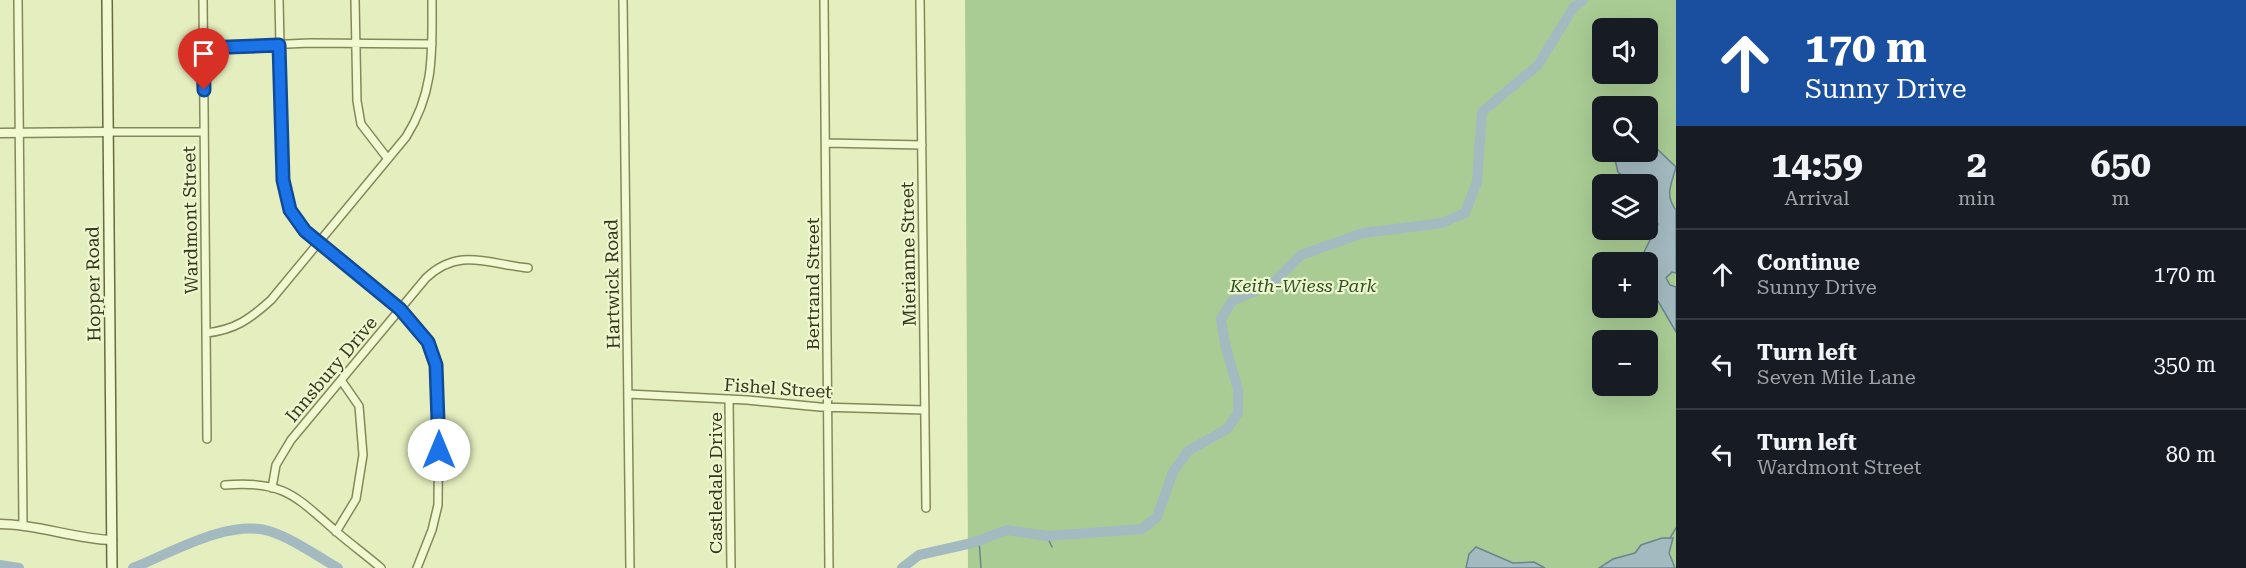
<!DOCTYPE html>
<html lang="en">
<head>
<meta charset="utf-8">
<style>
	:root { --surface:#171b24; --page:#242831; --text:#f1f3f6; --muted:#9ea1a6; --line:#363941 }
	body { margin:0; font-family:"Roboto Serif",serif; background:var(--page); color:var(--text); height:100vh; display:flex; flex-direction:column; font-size:22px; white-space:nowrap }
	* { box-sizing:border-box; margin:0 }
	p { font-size:20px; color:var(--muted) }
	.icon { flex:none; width:33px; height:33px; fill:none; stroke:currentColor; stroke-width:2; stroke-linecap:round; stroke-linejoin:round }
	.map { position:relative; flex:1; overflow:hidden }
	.side { display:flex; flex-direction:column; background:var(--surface); width:570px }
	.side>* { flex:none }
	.banner { background:#1a4fa0; color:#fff; overflow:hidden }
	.fabs { position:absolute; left:1592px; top:18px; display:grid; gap:12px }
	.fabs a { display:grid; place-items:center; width:66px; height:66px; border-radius:9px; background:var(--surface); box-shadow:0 6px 24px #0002; font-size:30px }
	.pin { position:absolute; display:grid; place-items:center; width:51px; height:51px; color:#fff; margin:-62px -26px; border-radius:50% 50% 50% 0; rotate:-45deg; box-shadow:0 0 6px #0007 }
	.pin .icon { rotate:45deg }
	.me { position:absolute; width:66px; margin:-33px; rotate:0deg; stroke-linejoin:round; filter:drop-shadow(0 0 4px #0008) }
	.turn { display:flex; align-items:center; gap:21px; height:126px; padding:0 30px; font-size:27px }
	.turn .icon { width:78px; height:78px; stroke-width:2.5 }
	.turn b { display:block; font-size:42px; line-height:51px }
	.eta { display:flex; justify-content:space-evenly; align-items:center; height:102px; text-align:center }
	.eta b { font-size:36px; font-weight:700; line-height:42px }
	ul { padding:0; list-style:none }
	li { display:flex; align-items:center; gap:18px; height:90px; padding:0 30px; border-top:2px solid var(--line) }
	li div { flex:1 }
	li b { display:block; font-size:22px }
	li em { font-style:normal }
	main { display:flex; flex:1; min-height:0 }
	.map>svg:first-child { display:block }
	.green { fill:#a9cc94; fill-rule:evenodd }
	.water { fill:#a3bac0; stroke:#6a858e; stroke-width:1.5 }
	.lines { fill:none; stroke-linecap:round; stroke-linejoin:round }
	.stream { stroke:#6a858e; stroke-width:1.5 }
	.river { stroke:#a3bac0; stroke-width:10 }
	.minor-casing { stroke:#868758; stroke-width:10 }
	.tertiary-casing { stroke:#868758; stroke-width:11 }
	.secondary-casing { stroke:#69693b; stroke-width:12 }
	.minor { stroke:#f1f9d3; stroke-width:7 }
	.tertiary { stroke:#f1f9d3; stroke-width:8 }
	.secondary { stroke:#f1f9d3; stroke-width:9 }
	.route-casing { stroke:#114b97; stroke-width:15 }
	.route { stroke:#1a73e8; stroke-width:10 }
	.labels { text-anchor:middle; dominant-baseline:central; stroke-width:4.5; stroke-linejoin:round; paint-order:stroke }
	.street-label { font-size:18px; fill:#36361c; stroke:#edf6cf }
	.park-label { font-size:18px; font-style:italic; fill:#2f5323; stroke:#edf6cf }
</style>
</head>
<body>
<main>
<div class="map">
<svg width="1676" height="568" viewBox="0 0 1676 568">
	<rect width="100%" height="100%" fill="#e5eebf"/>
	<path class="green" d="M965,0H1676V568H968ZM1602,28H1647V74H1602ZM1602,106H1647V152H1602ZM1602,184H1647V230H1602ZM1602,262H1647V308H1602ZM1602,340H1647V386H1602Z"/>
	<path class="water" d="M1647,132L1653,145L1676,167C1672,183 1664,195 1676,210V273L1672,272L1666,278L1670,285L1676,287V332L1658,301L1647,291V262H1639L1658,224L1647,209V184H1632L1618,172L1613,152H1647Z
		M1662,538H1673L1669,553L1675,568H1599L1613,559L1635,553L1641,545Z
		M1476,547L1513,563L1534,562L1545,568H1466L1469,554Z"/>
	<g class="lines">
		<path class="stream" d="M1047,536L1052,547
			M1670,538L1676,528
			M979,540L981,568"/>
		<path class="river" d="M0,565L19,568
			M133,568C171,553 228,519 269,531C292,538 317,556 338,568
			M902,568L919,555L972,543L1007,530L1047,536L1142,529L1157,517L1173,472L1188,451L1227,429L1238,413V390L1225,344L1221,319L1232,301L1273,283L1301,255L1363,233L1442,223L1465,213L1477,182L1482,112L1538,65L1573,8L1583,0"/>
		<defs>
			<path id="minor" d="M18,0L23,525
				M203,0L207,439
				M279,0L283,180L290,210L298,222L319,243L400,309L419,330L435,357L439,395L438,505L432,530L417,568
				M355,0L357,101L361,124L388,159
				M623,0L630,568
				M824,0L829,568
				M920,0L926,508
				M203,48L310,43L432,44
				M108,132H204
				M826,143L922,145
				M206,333C235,330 250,319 271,300L406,137C435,91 432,52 432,0
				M628,394L747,400L820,407L925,410
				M729,399L731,568
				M225,485C285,480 296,497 338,533C352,545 367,556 381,568
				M272,488L276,465L291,440L426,278C459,247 488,264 528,268
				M336,532L356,499L363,455L359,406L341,380"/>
			<path id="tertiary" d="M0,133L108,132
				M0,524C38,524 74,539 112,540"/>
			<path id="secondary" d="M107,0L112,568"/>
		</defs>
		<use href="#minor" class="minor-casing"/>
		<use href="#tertiary" class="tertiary-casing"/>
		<use href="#secondary" class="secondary-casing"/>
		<use href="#minor" class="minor"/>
		<use href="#tertiary" class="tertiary"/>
		<use href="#secondary" class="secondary"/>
	</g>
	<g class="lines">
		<defs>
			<path id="route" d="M204,90L203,48L279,45L283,180L290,210L305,231L400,309L428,342L436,365L439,450"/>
		</defs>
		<use href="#route" class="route-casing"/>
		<use href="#route" class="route"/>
	</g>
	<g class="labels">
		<g class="street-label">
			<text transform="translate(190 220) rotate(-91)">Wardmont Street</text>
			<text transform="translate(908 254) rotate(-91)">Mierianne Street</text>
			<text transform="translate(93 284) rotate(-91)">Hopper Road</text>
			<text transform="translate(612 284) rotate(-91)">Hartwick Road</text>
			<text transform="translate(812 284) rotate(-90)">Bertrand Street</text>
			<text transform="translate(331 369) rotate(-50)">Innsbury Drive</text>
			<text transform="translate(778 388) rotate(4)">Fishel Street</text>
			<text transform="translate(715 483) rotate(-90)">Castledale Drive</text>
		</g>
		<g class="park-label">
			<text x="1303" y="285">Keith-Wiess Park</text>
		</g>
	</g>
</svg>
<div class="fabs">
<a><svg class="icon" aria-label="sound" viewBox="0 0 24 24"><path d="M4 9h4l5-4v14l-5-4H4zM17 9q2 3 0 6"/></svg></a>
<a><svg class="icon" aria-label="search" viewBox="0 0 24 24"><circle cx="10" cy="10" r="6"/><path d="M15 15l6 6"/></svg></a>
<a><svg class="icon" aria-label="layers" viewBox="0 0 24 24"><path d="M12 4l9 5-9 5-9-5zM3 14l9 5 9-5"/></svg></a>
<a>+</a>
<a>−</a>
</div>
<div class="pin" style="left:204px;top:90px;background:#d93025"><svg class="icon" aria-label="arrive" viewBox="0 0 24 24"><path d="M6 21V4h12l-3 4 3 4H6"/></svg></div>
<svg class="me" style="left:439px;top:450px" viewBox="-20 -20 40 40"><circle r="19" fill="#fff"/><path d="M0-13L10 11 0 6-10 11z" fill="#1a73e8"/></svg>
</div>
<section class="side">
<div class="banner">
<div class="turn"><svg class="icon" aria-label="ahead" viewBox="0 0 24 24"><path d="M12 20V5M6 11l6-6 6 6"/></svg><div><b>170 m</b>Sunny Drive</div></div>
</div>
<div class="eta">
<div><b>14:59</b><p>Arrival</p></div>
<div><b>2</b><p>min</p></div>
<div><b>650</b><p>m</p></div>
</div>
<ul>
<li><svg class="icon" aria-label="ahead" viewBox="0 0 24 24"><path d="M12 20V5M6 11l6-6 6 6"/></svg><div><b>Continue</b><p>Sunny Drive</p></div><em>170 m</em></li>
<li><svg class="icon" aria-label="left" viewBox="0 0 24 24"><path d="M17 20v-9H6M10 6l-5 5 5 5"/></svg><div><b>Turn left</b><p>Seven Mile Lane</p></div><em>350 m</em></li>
<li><svg class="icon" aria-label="left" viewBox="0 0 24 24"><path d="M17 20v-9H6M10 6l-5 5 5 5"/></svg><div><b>Turn left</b><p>Wardmont Street</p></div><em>80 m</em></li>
</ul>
</section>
</main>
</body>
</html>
